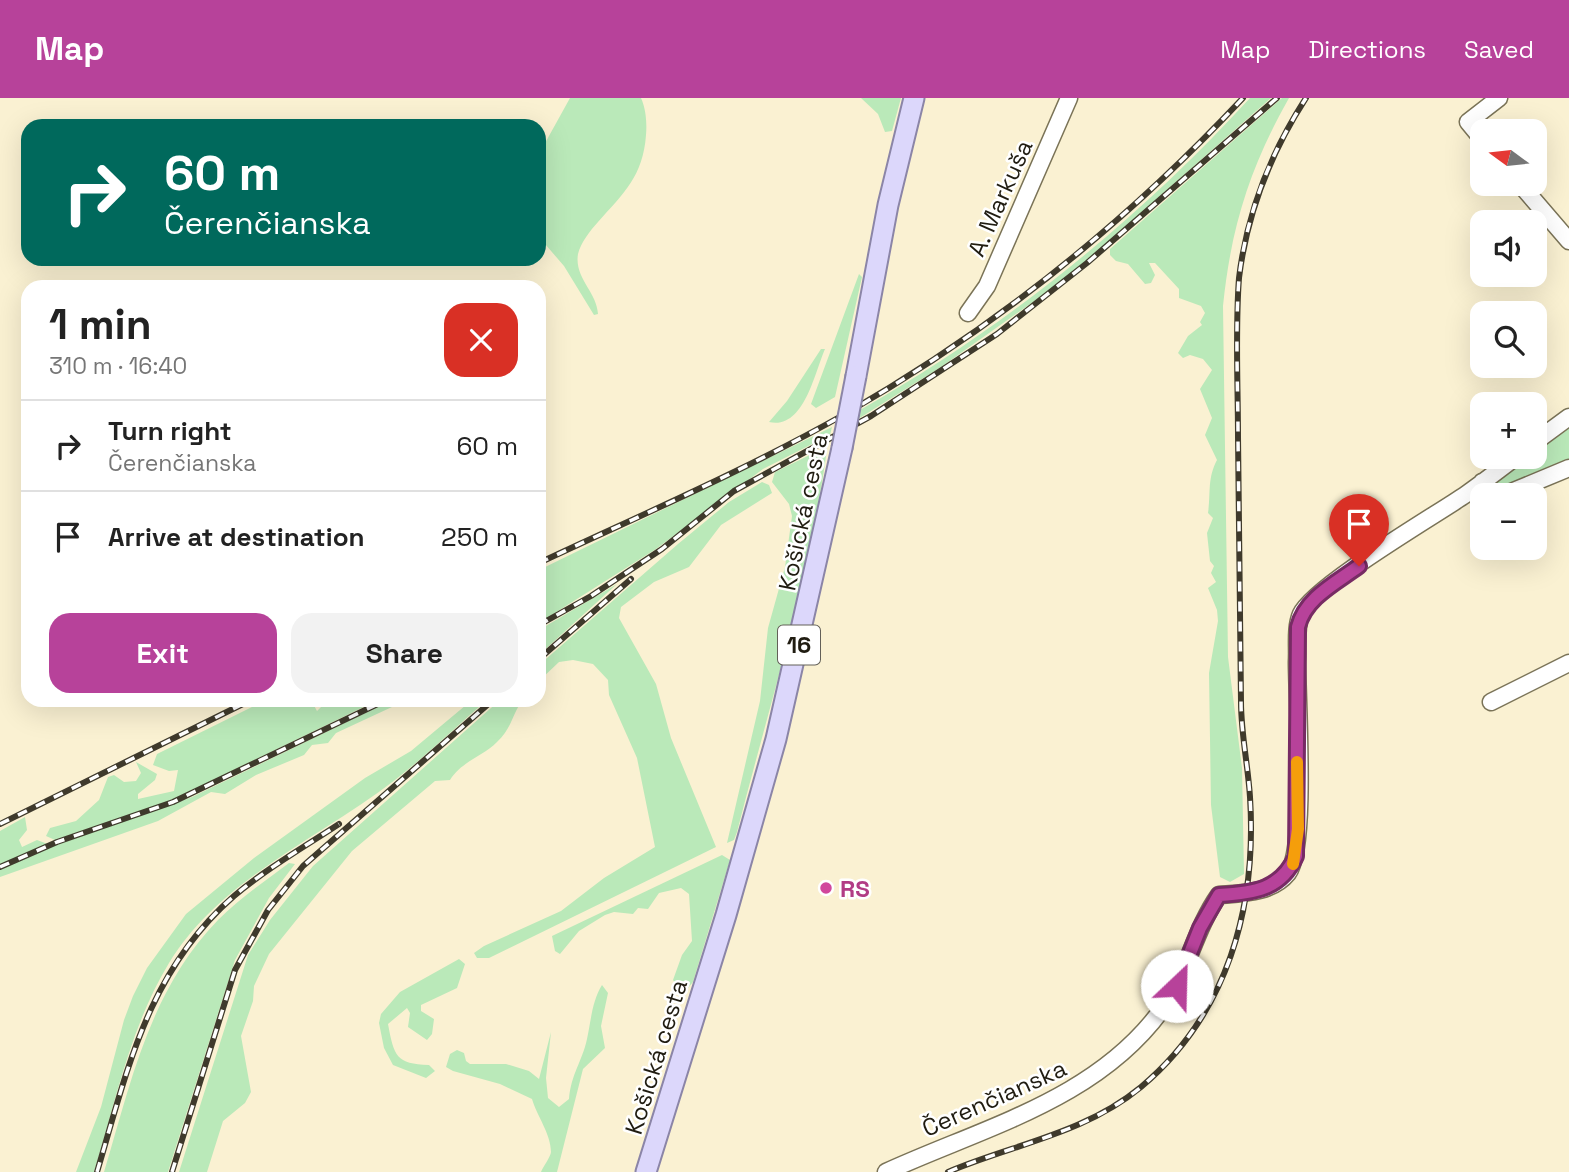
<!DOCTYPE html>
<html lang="en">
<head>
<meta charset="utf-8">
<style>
	:root { --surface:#fff; --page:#f2f2f2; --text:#222; --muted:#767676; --line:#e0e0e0; --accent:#b7429a }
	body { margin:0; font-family:"Space Grotesk",sans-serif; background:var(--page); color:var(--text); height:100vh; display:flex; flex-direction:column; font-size:26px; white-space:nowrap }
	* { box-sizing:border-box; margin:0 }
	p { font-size:23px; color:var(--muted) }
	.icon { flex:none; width:38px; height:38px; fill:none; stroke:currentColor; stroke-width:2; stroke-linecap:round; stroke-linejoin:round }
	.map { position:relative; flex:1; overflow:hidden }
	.sheet { position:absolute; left:21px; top:182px; width:525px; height:427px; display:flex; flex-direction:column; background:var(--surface); border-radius:21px; box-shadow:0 7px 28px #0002 }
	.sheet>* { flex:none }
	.hud { position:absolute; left:21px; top:21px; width:525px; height:147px; border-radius:21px; box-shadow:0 7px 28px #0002; background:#00695c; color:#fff; overflow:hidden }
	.needle { width:46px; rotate:285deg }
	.tools { position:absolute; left:1470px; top:21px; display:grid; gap:14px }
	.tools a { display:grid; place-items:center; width:77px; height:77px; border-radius:14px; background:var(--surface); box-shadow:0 7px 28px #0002; font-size:35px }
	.pin { position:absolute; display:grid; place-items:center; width:60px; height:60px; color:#fff; margin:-72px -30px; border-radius:50% 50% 50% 0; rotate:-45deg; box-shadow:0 0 7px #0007 }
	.pin .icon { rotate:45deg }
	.me { position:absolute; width:77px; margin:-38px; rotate:24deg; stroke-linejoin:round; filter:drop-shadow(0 0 5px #0008) }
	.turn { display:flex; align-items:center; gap:24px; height:147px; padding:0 28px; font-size:32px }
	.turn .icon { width:91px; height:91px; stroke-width:2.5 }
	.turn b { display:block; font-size:49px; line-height:60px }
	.round { display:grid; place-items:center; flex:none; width:74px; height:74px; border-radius:21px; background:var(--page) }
	.headline { display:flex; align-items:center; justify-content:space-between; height:119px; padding:0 28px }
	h1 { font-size:42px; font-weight:600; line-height:52px }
	.cta { display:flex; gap:14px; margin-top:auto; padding:14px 28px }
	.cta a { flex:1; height:80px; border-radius:21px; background:var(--accent); color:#fff; font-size:28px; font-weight:600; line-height:80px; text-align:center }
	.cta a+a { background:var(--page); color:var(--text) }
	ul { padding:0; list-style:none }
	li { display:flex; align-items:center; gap:21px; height:91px; padding:0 28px; border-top:2px solid var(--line) }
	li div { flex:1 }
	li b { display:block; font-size:26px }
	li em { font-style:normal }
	header { display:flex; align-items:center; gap:42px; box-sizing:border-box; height:98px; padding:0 35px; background:var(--accent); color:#fff }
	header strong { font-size:33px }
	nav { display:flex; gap:38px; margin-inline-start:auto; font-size:24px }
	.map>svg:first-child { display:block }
	.green { fill:#bae9b9 }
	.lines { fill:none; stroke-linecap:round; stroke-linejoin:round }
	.minor-casing { stroke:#7a7357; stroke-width:19 }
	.major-casing { stroke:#8b85a7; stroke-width:23 }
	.minor { stroke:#fff; stroke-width:16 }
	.major { stroke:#dcd7fb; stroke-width:19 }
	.rail-casing { stroke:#3f3a2c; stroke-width:6 }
	.rail { stroke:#fff; stroke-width:3.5; stroke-dasharray:10; stroke-linecap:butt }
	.major-bridge-casing { stroke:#8b85a7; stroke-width:23; stroke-linecap:butt }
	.major-bridge { stroke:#dcd7fb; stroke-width:19 }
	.route-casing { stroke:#772b64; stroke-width:18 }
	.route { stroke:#b7429a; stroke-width:12 }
	.slow { stroke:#f59e0b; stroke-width:12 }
	.hotel-dot { fill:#d1479c; stroke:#fff; stroke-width:2.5 }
	.labels { text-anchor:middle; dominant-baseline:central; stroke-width:5; stroke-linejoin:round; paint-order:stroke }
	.shield { fill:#fff; stroke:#636058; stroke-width:2 }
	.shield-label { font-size:23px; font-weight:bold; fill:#201c11 }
	.street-label { font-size:24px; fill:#201c11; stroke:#fff }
	.hotel-label { font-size:24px; font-weight:bold; fill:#b23c85; stroke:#fff; text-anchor:start }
</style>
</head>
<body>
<header>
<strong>Map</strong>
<nav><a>Map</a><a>Directions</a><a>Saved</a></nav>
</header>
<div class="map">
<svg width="1569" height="1074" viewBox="0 0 1569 1074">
	<rect width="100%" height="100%" fill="#faf1d2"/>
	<path class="green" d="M570,0H641C646,11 647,25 646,37C643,78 624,95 598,124C590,133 581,144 578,156C574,180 597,194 598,216L594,217L564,168L539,139V56Z
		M861,0H901L892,33L885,34L878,16Z
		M1250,0H1271L1093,157L1047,194L941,269L858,321L860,312C1005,230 1138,122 1250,0Z
		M1282,0H1289C1250,69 1231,129 1223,208L1228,559L1242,670L1244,776L1230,784L1220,779L1211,707L1209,575L1218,523L1217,512L1208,490L1216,484L1211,475L1214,468L1210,463L1207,435L1213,420L1208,415C1211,395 1207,381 1217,362L1205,337L1212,320L1200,291L1212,272L1203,261L1190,257L1183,260L1178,255L1188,238L1202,227L1200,224L1205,215L1201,208L1179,200V191L1155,165H1149L1155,177L1151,185L1145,186L1128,166L1116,163L1110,157V151Z
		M859,176L862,179L835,299L816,310L811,306Z
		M821,251H825C814,276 804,332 769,324L787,303Z
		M832,329L830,337L763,371L656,451L539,525V472Z
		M1569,330V366L1513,389L1490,387L1530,359H1535V355Z
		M824,350L827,351C810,480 769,608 737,734L734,742L727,745L760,603L768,530L785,469L792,418L789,406L772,384L775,374Z
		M762,384L769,387L772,395L721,427L689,469L654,484L621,509L619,520L656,586L671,640L716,749L489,860H477L474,855L484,848L561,813L604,780L655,749L637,660L609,597L608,582L593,566L573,562L559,564L539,583V567L678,446L729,404Z
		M617,486L539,557V532Z
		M266,602H311L317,613L328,602H378L170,703L55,742L46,738L50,730L76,723L99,702L108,679L114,677L124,684L136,683L141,675L136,664L157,676L155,682L138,696V701L174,693L178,672L169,673L153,667L157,656Z
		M392,602H407L336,635L328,645L312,647L304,657L256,677L225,696L211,694L158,723L0,779V733L25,719L27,732L19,742L22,749L37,742L53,748L192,699Z
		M472,602H487C456,629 427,657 395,682C319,741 221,780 169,865C130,929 116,1003 94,1074H76L101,1009L124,922L133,898L147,870L186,816L254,760L365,680L411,653Z
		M500,602H523C512,615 513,629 497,644C482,659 462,663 450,682L435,683L352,753L269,856L254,888L253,903L241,938L251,994L245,1005L223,1023L207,1074H179L248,857L270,822L313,768Z
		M722,757L730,762L693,884L683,896L673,882L682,857L692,843L689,796L681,790L659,795L648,811L638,810L633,816L614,814L605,817L579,833L560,856L555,853L552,838Z
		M289,765L295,766L269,800L235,862L168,1074H104C131,984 150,892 218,822C239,801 265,783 289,765Z
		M459,861L465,866L457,890L421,907V913L434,921L432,936L427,942L408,929L410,915L407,910L388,926C394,958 396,966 429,967L435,973L426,980L393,967L384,950L379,925L381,916L400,894Z
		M602,887L608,895L601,928L605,950L583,971L557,1074H541C543,1069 551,1058 551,1054C551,1036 537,1018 532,1001L500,986L453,973L446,969L450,956L457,952L464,955L466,963L470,966H506L529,973L539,981L551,934L546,980L548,1000L559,1009L569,1001C571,976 582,964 587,941C591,923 592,903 602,887Z"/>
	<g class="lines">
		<defs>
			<path id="minor" d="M1482,41L1468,24L1499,0
				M1520,86L1569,143
				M968,215L987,188L1069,0
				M1535,344L1569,319
				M1482,384L1489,392L1504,397L1569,370
				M1491,604L1569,565
				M886,1074C984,1029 1100,1001 1165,907C1188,872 1195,831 1219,797C1243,795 1272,795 1288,775C1307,751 1297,602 1297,564C1298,549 1295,530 1301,516C1313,489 1434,418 1465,397C1482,385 1499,372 1516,359"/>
			<path id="major" d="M856,278L888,107L914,0
				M646,1074L726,817L776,641L842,350"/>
		</defs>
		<use href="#minor" class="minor-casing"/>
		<use href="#major" class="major-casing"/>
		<use href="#minor" class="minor"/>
		<use href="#major" class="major"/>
		<defs>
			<path id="rail" d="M539,465C641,417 746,372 845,316C992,232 1127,124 1243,0
				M539,527L591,498L662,451L734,393L871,318L997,236L1087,165L1277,0
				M539,561L631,481
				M0,726L251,602
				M0,769L57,744L173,704L386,602
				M97,1074C128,970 148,873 234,798C266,771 304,749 339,726
				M172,1074L235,872L268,812L303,768L493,602
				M948,1074C1014,1046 1084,1036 1141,989C1228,916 1257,809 1250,699C1248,667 1241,636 1241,604C1240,516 1239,427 1238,339C1238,286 1235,233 1239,180C1247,114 1270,56 1306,0"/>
		</defs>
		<use href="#rail" class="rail-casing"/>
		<use href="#rail" class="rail"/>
		<defs>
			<path id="major-bridge" d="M842,350L856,278"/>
		</defs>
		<use href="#major-bridge" class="major-bridge-casing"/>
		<use href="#major-bridge" class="major-bridge"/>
	</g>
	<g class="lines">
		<defs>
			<path id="route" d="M1177,888L1200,830L1219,797C1253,795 1281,792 1296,758L1298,529C1305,500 1336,485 1359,468"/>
		</defs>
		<use href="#route" class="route-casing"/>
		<use href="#route" class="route"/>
		<path class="slow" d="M1293,766L1298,731L1297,664"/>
	</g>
	<circle class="hotel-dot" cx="826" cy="790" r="7"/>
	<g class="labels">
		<rect class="shield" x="778" y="527.5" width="42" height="39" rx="5"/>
		<g class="shield-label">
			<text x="799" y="547">16</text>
		</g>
		<g class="street-label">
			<text transform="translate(1000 100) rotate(-66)">A. Markuša</text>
			<text transform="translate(803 414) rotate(-78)">Košická cesta</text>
			<text transform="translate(656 959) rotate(-73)">Košická cesta</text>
			<text transform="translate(994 1000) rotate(-24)">Čerenčianska</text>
		</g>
		<g class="hotel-label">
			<text x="840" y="790">RS</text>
		</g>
	</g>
</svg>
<div class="tools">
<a><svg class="needle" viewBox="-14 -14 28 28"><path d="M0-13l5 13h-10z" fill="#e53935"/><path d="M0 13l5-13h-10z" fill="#767676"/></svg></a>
<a><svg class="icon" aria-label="sound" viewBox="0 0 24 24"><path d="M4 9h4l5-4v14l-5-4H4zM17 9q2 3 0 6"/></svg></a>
<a><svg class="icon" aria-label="search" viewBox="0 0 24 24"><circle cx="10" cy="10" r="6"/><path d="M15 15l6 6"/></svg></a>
<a>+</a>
<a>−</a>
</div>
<div class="pin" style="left:1359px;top:468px;background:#d93025"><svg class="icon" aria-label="arrive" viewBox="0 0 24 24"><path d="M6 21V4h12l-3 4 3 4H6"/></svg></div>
<svg class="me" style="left:1177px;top:888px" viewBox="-20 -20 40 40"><circle r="19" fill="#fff"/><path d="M0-13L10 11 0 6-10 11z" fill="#b7429a"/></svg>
<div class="hud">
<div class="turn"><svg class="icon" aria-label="right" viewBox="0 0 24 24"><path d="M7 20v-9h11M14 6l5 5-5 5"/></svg><div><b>60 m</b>Čerenčianska</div></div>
</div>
<section class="sheet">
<div class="headline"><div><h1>1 min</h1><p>310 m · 16:40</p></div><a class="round" style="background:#d93025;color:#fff"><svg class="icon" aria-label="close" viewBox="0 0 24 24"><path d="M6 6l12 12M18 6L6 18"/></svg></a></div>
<ul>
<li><svg class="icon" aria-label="right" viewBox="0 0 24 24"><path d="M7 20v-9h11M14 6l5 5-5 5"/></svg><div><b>Turn right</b><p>Čerenčianska</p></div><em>60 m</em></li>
<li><svg class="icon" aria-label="arrive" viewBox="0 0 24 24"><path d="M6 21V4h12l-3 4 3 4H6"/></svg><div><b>Arrive at destination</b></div><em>250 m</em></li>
</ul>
<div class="cta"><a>Exit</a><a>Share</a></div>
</section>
</div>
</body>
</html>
